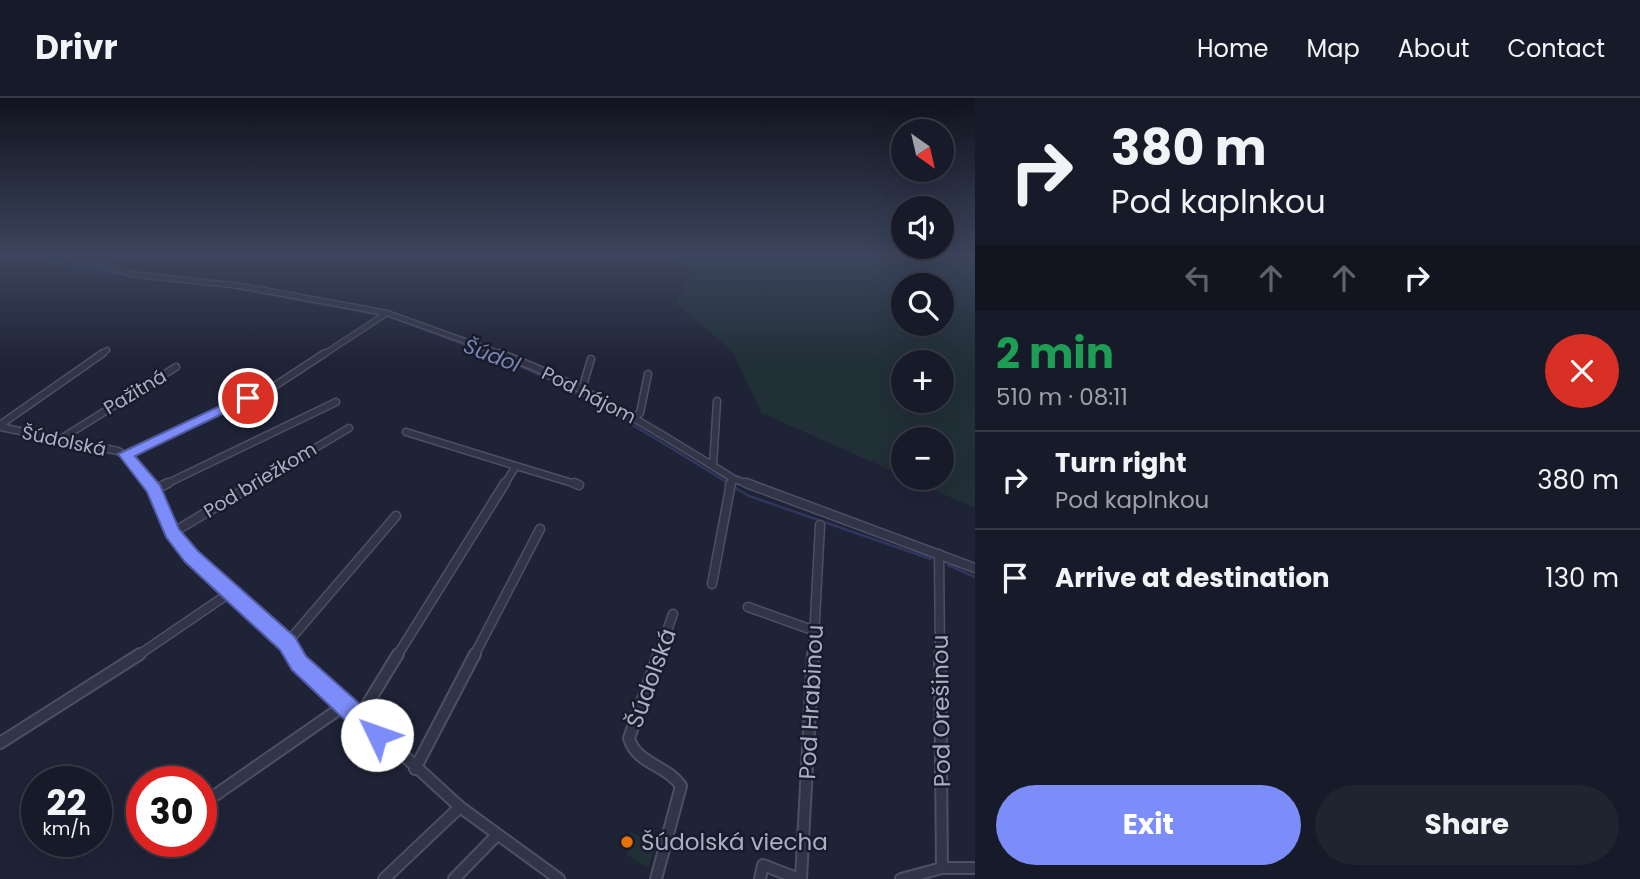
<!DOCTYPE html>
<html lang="en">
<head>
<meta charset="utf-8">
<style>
	:root { --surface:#171a28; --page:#202330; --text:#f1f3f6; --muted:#9ea1a8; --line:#363845; --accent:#7c8cf9 }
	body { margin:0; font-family:Poppins,sans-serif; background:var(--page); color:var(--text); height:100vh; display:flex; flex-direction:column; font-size:26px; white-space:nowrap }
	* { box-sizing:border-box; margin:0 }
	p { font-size:23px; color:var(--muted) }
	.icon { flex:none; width:38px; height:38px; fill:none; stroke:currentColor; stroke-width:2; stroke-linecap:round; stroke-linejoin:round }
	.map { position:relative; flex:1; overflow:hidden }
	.drawer { display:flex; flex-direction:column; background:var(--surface); width:665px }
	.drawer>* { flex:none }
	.banner { background:#171a28; color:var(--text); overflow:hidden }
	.needle { width:46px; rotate:146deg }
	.controls { position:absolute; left:891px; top:21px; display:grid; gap:14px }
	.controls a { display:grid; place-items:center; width:63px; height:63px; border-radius:50%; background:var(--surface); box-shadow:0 7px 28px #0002,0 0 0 2px var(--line); font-size:35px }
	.speed { position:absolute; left:21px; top:668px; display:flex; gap:14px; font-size:35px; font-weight:700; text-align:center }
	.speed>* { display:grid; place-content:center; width:91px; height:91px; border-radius:50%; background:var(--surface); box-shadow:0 7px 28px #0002,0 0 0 2px var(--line); line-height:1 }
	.speed small { font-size:18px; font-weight:400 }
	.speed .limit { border:10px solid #d22; background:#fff; color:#111 }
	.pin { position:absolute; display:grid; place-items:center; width:60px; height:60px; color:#fff; margin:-30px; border:4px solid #fff; border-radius:50%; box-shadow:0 2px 7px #0007 }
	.me { position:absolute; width:77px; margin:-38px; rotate:312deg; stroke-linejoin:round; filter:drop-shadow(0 0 5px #0008) }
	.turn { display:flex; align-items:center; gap:24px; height:147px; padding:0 21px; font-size:32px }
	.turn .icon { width:91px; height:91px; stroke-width:2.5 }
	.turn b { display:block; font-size:49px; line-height:60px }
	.lanes { display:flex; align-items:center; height:66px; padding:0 21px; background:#0003; justify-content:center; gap:35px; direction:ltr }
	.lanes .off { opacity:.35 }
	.round { display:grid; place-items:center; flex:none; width:74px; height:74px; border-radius:37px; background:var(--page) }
	.head { display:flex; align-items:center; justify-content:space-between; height:119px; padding:0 21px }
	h1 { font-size:42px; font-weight:700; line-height:52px; color:#1e9e55 }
	.action { display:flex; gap:14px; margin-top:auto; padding:14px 21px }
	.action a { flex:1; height:80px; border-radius:42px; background:var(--accent); color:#fff; font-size:28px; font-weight:700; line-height:80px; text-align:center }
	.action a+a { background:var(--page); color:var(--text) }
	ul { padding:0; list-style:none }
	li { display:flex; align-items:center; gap:21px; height:98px; padding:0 21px; border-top:2px solid var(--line) }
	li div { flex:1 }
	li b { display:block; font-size:26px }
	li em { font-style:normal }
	header { display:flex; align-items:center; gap:42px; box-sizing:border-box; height:98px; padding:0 35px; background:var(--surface); border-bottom:2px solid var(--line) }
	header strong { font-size:33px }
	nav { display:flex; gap:38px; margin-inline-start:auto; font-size:24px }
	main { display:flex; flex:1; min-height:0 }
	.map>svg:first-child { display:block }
	.green { fill:#212f37; fill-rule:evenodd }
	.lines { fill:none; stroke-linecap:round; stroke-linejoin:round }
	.stream-far1 { stroke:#30375c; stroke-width:2 }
	.stream { stroke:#30375c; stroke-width:2.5 }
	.minor-far3-casing { stroke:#4d5062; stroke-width:7 }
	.minor-far2-casing { stroke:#4d5062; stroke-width:9 }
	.minor-far1-casing { stroke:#4d5062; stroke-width:11 }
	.minor-casing { stroke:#4d5062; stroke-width:14 }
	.minor-far3 { stroke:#323547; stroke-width:4.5 }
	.minor-far2 { stroke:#323547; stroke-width:6 }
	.minor-far1 { stroke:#323547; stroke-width:8 }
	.minor { stroke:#323547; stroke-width:10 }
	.route { fill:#7c8cf9; stroke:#515ba2; stroke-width:2 }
	.food-dot { fill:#e8710a; stroke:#181b2b; stroke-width:2.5 }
	.labels { text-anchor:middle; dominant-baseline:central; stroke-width:5; stroke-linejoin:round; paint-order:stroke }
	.street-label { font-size:19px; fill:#acafc4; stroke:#181b2b }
	.water-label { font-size:21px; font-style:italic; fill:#7b85b2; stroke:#181b2b }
	.near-street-label { font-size:23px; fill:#acafc4; stroke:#181b2b }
	.near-poi-label { font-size:23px; fill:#acafc4; stroke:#181b2b; text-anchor:start }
</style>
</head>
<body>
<header>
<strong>Drivr</strong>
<nav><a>Home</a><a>Map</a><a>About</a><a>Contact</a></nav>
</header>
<main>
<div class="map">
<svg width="975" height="781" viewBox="0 0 975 781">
	<rect width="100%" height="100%" fill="#1f2336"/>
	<path class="green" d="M665,156H975V410L907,380H942V341H903V378L762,315L732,253L676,205L691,174ZM903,187H942V226H903ZM903,264H942V303H903Z
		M631,734L656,747L648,770L627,757Z"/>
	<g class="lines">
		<path class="stream-far1" d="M18,156L138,180L222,188L390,219L492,257"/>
		<path class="stream" d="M487,255C573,287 650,337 728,385
			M734,389L749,398L931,461
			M948,467L975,479"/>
		<defs>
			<path id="minor-far3" d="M60,156L138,177L241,188L387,215L504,257
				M100,257L107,252
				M323,257L387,215"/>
			<path id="minor-far2" d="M499,255C583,286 658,334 734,381L751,387
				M579,290L583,288L591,261
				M635,319L640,315L648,276
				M0,327L103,255
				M0,329L118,353L135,364L150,387
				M406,334L516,368L504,387
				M59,342L176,269
				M126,356L273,289L325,255
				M516,368L579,387
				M713,368L717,303
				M164,387L336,304
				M253,387L349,330
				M729,387L734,381"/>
			<path id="minor-far1" d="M149,385C161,409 168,432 185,453C217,492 265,516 294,558
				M574,385L579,387
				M746,385L975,470
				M154,392L168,385
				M172,435L256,385
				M939,456L940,558
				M712,486L731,385
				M748,509L815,533
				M287,545L396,418
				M137,558L231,494
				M397,558L505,385
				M474,558L540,431
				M658,558L673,516
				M813,558L820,427"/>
			<path id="minor" d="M293,556L460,709L559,781
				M940,556L942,770
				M359,620L398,556
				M0,645L140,556
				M415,671L475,556
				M201,707L345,607
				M384,781L460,709
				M454,781L496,738
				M656,781L681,688C667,667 636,666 629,640L659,556
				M760,781L763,767L799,781
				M801,781L813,556
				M901,781L942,770H975"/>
		</defs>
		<use href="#minor-far3" class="minor-far3-casing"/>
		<use href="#minor-far2" class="minor-far2-casing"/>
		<use href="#minor-far1" class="minor-far1-casing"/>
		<use href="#minor" class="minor-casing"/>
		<use href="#minor-far3" class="minor-far3"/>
		<use href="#minor-far2" class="minor-far2"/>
		<use href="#minor-far1" class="minor-far1"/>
		<use href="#minor" class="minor"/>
	</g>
	<linearGradient id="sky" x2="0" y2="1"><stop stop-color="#11131e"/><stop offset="0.59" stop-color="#3c455d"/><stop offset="1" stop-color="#3c455d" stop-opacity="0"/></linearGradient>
	<rect width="975" height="266" fill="url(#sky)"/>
	<path class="route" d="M243,297L255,300L135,358L160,387L179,431L198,453L295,539L306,558L386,629L389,637L386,645L377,648L369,645L292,572L280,552L185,464L166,439L147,394L118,356Z"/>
	<circle class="food-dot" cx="627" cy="744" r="7"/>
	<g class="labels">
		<g class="street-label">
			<text transform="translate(135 294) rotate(-31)">Pažitná</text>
			<text transform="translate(589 297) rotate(27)">Pod hájom</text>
			<text transform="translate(64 343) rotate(12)">Šúdolská</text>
			<text transform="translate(260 382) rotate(-31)">Pod briežkom</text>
		</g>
		<g class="water-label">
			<text transform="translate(492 257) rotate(21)">Šúdol</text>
		</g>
		<g class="near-street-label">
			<text transform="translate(651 580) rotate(-70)">Šúdolská</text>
			<text transform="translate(811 604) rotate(-87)">Pod Hrabinou</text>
			<text transform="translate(941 613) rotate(-91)">Pod Orešinou</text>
		</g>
		<g class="near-poi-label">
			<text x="641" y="744">Šúdolská viecha</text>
		</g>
	</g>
</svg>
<div class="controls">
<a><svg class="needle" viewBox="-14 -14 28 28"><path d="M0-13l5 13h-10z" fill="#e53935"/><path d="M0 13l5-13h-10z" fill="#9ea1a8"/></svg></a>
<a><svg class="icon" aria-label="sound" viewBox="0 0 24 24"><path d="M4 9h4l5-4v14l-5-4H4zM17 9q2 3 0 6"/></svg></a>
<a><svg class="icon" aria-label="search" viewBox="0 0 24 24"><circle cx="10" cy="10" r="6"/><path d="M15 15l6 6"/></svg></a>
<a>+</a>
<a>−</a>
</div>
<div class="speed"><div>22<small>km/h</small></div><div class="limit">30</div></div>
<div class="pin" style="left:248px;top:300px;background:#d93025"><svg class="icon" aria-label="arrive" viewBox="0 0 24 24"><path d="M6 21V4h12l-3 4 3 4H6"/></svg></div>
<svg class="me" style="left:377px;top:637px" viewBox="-20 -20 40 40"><circle r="19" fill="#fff"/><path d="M0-13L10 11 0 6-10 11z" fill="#7c8cf9"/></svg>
</div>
<section class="drawer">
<div class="banner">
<div class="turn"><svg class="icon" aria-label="right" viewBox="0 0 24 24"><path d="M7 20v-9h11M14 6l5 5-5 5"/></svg><div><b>380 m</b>Pod kaplnkou</div></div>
<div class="lanes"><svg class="icon off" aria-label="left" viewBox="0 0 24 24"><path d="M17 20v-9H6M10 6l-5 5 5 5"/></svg><svg class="icon off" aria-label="ahead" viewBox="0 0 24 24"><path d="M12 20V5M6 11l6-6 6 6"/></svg><svg class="icon off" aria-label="ahead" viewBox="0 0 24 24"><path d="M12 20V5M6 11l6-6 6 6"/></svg><svg class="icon" aria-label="right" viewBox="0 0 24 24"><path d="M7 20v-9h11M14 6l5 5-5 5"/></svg></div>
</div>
<div class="head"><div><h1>2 min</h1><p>510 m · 08:11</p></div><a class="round" style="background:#d93025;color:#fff"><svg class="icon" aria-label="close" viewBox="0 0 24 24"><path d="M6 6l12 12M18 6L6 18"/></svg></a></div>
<ul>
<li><svg class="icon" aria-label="right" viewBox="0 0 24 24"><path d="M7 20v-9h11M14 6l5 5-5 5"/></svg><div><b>Turn right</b><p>Pod kaplnkou</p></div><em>380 m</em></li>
<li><svg class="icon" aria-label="arrive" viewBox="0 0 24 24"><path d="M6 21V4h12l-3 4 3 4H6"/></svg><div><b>Arrive at destination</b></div><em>130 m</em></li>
</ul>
<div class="action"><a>Exit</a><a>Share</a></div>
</section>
</main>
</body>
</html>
